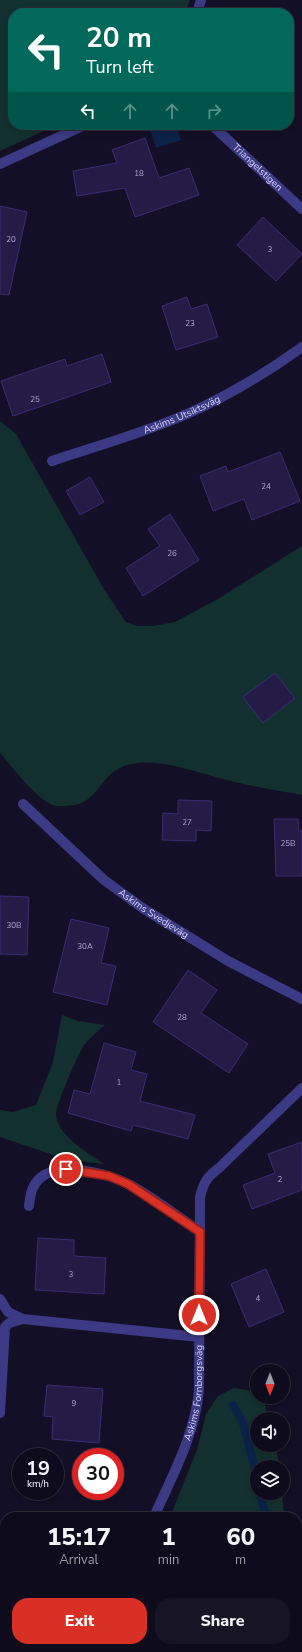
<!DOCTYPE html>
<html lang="en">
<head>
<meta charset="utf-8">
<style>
	:root { --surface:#0e0b1c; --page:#171425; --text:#f1f3f6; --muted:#9b9ba3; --line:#2e2b3b; --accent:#d93025 }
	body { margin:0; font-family:"Nunito Sans",sans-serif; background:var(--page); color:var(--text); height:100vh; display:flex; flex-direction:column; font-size:15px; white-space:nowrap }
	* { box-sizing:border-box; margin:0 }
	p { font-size:13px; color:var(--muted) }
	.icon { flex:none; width:22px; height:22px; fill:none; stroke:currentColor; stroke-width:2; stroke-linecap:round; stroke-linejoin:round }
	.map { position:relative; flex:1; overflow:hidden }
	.side { position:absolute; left:0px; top:1512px; width:302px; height:140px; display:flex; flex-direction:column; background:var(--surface); border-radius:16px 16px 0 0; box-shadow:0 2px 6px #0003,0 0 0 1px var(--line) }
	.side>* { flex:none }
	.banner { position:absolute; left:8px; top:8px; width:286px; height:122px; border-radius:16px; box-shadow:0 2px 6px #0003,0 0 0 1px var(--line); background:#00695c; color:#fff; overflow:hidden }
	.needle { width:26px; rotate:180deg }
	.tools { position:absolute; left:250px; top:1364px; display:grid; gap:8px }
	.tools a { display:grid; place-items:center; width:40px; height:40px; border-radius:50%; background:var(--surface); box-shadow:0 2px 6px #0003,0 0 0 1px var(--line); font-size:20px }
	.speed { position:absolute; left:12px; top:1448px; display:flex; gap:8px; font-size:20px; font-weight:700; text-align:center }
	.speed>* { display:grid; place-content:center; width:52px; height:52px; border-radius:50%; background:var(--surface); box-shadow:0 2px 6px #0003,0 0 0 1px var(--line); line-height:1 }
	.speed small { font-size:10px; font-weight:400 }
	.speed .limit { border:6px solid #d22; background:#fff; color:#111 }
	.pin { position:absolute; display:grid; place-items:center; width:34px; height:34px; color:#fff; margin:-17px; border:2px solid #fff; border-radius:50%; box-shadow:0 1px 4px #0007 }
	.me { position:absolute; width:44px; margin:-22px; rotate:0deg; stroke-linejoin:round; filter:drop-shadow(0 0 3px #0008) }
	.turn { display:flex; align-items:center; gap:14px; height:84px; padding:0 12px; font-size:18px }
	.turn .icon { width:52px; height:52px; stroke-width:2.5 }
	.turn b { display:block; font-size:28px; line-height:34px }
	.lanes { display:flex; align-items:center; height:38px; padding:0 12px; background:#0003; justify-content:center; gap:20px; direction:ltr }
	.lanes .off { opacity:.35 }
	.eta { display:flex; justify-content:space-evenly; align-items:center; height:68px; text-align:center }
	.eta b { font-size:24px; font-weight:800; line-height:28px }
	.action { display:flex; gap:8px; margin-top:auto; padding:8px 12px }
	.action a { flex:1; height:46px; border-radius:16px; background:var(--accent); color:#fff; font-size:16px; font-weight:800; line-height:46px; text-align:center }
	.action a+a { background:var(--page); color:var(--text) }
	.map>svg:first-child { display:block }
	.green { fill:#12302f }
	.water { fill:#0c2248 }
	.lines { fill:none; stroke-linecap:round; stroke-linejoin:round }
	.stream { stroke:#0c2248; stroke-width:8 }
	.building { fill:#241b47; stroke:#3b2d73 }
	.minor { stroke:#3d3a85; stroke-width:10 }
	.route-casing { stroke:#8d1f18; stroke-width:10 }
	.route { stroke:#d93025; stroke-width:7 }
	.labels { text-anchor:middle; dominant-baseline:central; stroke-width:3; stroke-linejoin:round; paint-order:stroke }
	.number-label { font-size:8px; fill:#aca6d1 }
	.street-label { font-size:10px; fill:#d9d4ff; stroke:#130f26 }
</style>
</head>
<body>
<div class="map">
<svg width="302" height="1652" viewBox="0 0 302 1652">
	<rect width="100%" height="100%" fill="#130f26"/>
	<path class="green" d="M0,0H190L185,13H13V125H57L0,151Z
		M0,421L16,434L105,591L126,622L137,626H154L175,622L218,599L302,546V795C273,790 244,785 216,777C187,770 154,756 124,766C95,777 101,809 57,806C40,805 11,765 0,753Z
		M62,1015L78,1021L105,1025C98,1031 91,1037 85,1044C79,1051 55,1107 56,1115C58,1136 88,1153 104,1164L68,1160L0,1137V1110L13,1112L36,1105L53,1062Z
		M234,1388L257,1392V1397H263L268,1419H257V1445H275L280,1467H257V1493H282L284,1517H170L197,1450L206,1414L218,1396Z"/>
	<path class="water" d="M164,125H176L181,140L156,148L150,130Z"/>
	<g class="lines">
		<path class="stream" d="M233,1405L243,1423L257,1477
			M260,1493L266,1517"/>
	</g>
	<path class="building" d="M145,138L159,178L189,168L199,195L135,217L125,188L77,196L73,171L117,163L112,150Z
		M0,206L27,212L9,295L0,294Z
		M263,217L302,254L276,281L237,245Z
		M187,297L191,309L207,304L218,337L176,350L162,306Z
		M102,354L111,382L13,416L1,381L65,359L67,366Z
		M280,452L300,501L252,520L244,499L213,511L200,476L226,466L228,472Z
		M90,477L104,502L80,515L66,491Z
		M170,514L199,560L143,596L126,568L160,546L148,529Z
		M275,673L295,698L263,723L243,697Z
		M178,800L212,801L211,831L196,830V841L162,840L163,813L178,814Z
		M274,819H298L299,831H302V876H276Z
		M0,896L29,897L27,955L0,954Z
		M71,919L109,928L101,963L116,966L107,1005L53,992Z
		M188,970L217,990L201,1013L248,1044L229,1073L153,1022Z
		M104,1043L136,1052L131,1070L147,1074L140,1101L195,1115L188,1139L133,1125L131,1131L68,1113L74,1090L90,1094Z
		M302,1142V1190L252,1209L243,1185L275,1173L268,1154Z
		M38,1238L74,1240V1256L106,1258L104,1294L35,1290Z
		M266,1269L284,1312L249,1327L231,1284Z
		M47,1385L103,1389L99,1443L52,1439L53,1417L44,1416Z"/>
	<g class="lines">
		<g class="minor">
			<path d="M197,13L201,0"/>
			<path id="s1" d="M212,125L302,209"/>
			<path d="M0,164L85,125"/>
			<path id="s2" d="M52,461C97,446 143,433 187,414C228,396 266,373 302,347"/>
			<path id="s3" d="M23,804L104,880L144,909L228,961L302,999"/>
			<path d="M29,1206C30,1200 30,1193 33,1188C46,1157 106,1172 128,1184C153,1197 177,1216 200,1232"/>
			<path d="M0,1299L8,1312L23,1319L199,1337"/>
			<path d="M0,1413L5,1327L9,1323L23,1319"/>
			<path id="s4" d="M154,1517C172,1476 195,1435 199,1390L200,1198C203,1183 207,1177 219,1168L302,1088"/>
			<path d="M95,1652L97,1647"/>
		</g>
	</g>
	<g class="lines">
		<defs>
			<path id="route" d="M66,1169L109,1176L128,1184L200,1232L199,1315"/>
		</defs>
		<use href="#route" class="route-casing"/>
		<use href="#route" class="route"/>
	</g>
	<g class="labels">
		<g class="number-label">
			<text x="139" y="173">18</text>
			<text x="11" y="239">20</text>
			<text x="270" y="249">3</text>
			<text x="190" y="323">23</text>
			<text x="35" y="399">25</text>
			<text x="266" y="486">24</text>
			<text x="172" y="553">26</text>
			<text x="187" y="822">27</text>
			<text x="288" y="843">25B</text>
			<text x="14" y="925">30B</text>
			<text x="85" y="946">30A</text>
			<text x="182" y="1017">28</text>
			<text x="119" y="1082">1</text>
			<text x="280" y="1179">2</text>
			<text x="71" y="1274">3</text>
			<text x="258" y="1298">4</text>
			<text x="74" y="1403">9</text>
		</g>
		<g class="street-label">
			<text stroke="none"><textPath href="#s1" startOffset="62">Triangelstigen</textPath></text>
			<text stroke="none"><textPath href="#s2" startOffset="138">Askims Utsiktsväg</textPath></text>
			<text stroke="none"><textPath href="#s3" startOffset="171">Askims Svedjeväg</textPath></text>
			<text stroke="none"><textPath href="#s4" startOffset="132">Askims Fornborgsväg</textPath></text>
		</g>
	</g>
</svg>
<div class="tools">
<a><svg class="needle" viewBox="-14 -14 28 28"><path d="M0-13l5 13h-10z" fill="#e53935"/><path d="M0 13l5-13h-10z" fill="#9b9ba3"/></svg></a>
<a><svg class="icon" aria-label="sound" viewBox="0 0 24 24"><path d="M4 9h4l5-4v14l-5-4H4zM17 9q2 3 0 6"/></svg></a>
<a><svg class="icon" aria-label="layers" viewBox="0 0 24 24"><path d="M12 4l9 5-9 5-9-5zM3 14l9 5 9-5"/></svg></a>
</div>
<div class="speed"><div>19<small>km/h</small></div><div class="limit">30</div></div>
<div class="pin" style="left:66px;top:1169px;background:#d93025"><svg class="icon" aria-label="arrive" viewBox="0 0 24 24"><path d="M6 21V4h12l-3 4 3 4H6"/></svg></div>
<svg class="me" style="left:199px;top:1315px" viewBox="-20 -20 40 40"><circle r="17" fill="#d93025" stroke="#fff" stroke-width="3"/><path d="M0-11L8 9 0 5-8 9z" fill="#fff"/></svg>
<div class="banner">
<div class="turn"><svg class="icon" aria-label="left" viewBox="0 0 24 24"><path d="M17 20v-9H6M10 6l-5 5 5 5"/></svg><div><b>20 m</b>Turn left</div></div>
<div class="lanes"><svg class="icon" aria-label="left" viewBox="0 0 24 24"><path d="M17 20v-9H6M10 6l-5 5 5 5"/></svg><svg class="icon off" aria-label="ahead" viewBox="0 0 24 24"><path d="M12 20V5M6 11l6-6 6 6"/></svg><svg class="icon off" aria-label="ahead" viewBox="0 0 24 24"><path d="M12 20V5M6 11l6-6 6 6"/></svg><svg class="icon off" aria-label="right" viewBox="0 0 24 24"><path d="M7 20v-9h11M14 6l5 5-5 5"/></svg></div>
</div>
<section class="side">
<div class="eta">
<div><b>15:17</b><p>Arrival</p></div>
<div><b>1</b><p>min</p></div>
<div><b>60</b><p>m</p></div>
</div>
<div class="action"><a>Exit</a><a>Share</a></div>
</section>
</div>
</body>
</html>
